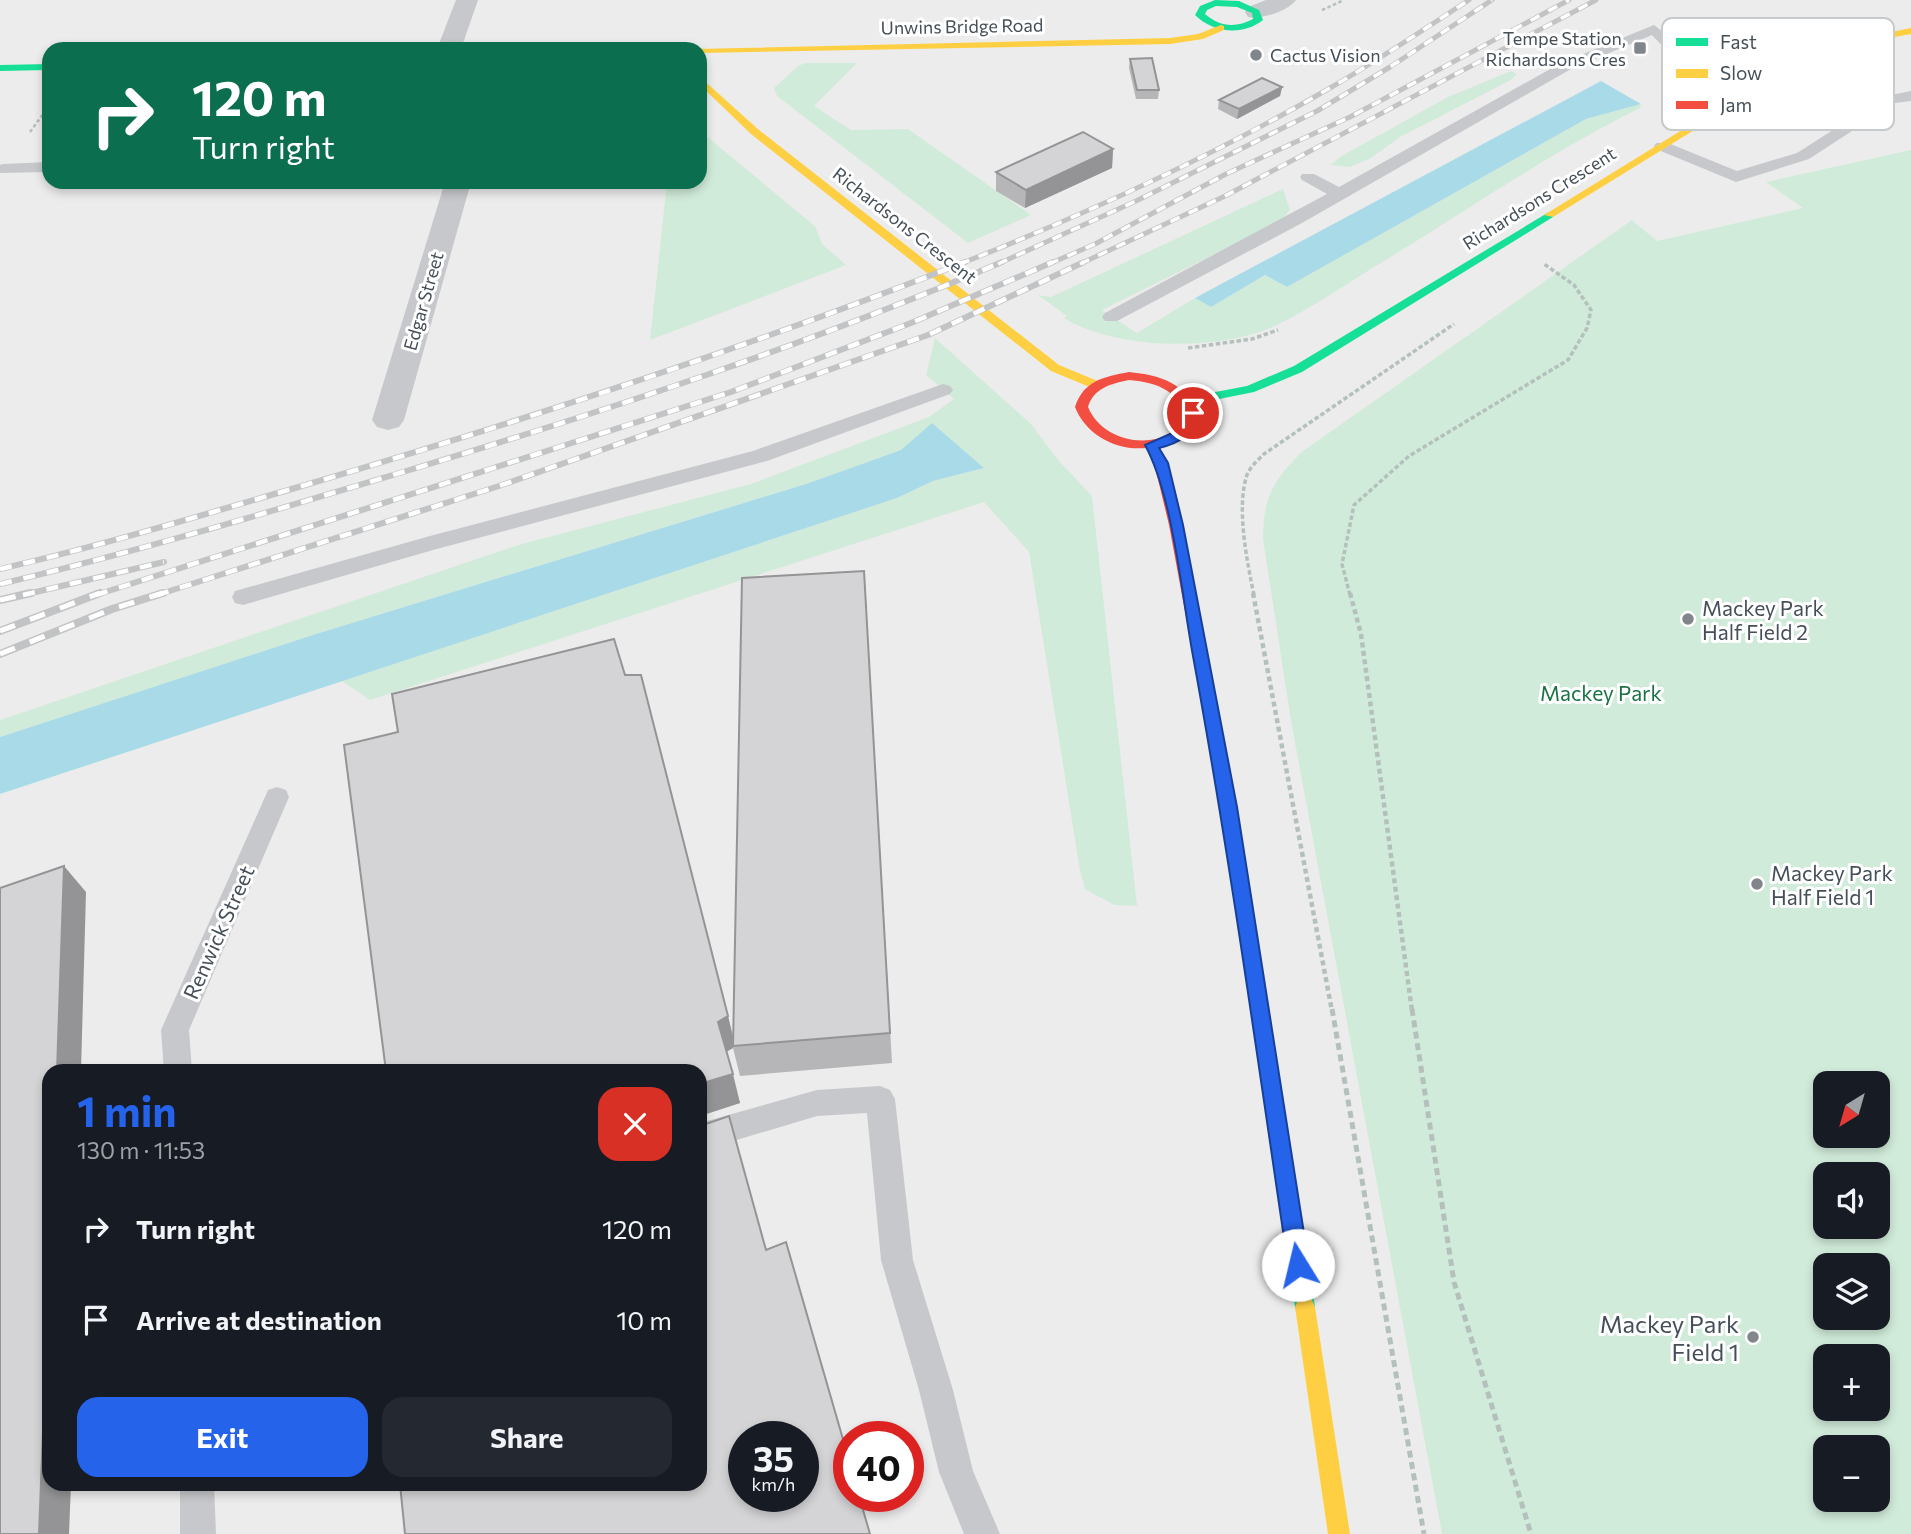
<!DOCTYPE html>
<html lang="en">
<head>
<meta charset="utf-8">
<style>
	:root { --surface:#171b24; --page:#242831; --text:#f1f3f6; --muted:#9ea1a6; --accent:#2563eb }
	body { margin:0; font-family:Commissioner,sans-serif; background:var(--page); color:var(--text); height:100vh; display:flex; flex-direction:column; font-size:26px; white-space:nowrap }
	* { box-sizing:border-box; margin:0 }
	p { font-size:23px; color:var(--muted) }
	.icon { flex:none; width:38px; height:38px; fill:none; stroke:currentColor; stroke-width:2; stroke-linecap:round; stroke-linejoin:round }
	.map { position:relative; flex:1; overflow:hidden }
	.sheet { position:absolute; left:42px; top:1064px; width:665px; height:427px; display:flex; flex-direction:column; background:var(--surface); border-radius:21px; box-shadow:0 4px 10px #0003 }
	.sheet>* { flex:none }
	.banner { position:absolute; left:42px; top:42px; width:665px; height:147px; border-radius:21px; box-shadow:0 4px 10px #0003; background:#0b6e4f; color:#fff; overflow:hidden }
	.needle { width:46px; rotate:217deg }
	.fabs { position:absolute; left:1813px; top:1071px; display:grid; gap:14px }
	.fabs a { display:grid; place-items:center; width:77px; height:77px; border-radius:14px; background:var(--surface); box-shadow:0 4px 10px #0003; font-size:35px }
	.speed { position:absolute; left:728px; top:1421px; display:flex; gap:14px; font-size:35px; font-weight:700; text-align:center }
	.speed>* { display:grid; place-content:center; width:91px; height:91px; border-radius:50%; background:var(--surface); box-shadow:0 4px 10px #0003; line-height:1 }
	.speed small { font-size:18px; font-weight:400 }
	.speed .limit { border:10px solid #d22; background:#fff; color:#111 }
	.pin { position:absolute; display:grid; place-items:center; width:60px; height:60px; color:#fff; margin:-30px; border:4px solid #fff; border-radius:50%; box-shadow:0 2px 7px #0007 }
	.me { position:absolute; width:77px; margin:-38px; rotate:351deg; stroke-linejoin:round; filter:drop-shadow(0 0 5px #0008) }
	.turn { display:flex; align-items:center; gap:24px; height:147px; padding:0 35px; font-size:32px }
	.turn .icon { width:91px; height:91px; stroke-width:2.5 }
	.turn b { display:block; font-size:49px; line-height:60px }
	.round { display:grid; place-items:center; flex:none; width:74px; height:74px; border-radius:21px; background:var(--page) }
	.overview { display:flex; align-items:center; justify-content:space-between; height:119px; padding:0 35px }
	h1 { font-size:42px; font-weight:700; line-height:52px; color:var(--accent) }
	.button { display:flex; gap:14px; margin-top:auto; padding:14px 35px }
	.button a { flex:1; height:80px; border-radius:21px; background:var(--accent); color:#fff; font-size:28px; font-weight:700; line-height:80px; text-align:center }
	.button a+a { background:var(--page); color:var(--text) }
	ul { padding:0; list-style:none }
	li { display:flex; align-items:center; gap:21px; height:91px; padding:0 35px }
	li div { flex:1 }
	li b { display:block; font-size:26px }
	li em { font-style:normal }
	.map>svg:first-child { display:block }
	.green { fill:#d1ebda; fill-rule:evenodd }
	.water { fill:#a8dbe7 }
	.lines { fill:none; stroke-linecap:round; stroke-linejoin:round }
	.path-far3 { stroke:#b4c0bc; stroke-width:2.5; stroke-dasharray:3.5 2.5; stroke-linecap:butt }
	.path-far2 { stroke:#b4c0bc; stroke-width:3.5; stroke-dasharray:4.5 2.5; stroke-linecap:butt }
	.path-far1 { stroke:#b4c0bc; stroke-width:4.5; stroke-dasharray:5 3.5; stroke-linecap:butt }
	.path { stroke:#b4c0bc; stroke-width:5; stroke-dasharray:7 4.5; stroke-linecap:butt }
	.lane { fill:#c6c8cb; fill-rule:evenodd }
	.street { fill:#c6c8cb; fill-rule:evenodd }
	.fast { fill:#16e098; fill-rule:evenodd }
	.slow { fill:#ffcf43; fill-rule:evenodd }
	.jam { fill:#f24e42; fill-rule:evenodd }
	.rail-far2-casing { stroke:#c1c3c5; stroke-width:5 }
	.rail-far1-casing { stroke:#c1c3c5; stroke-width:6 }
	.rail-casing { stroke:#c1c3c5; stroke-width:8 }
	.rail-far2 { stroke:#fff; stroke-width:3.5; stroke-dasharray:10; stroke-linecap:butt }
	.rail-far1 { stroke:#fff; stroke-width:4.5; stroke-dasharray:12; stroke-linecap:butt }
	.rail { stroke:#fff; stroke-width:5; stroke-dasharray:16; stroke-linecap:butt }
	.wall { fill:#b6b6b8 }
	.shaded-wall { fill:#949496 }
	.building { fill:#d4d4d6; stroke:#949496; stroke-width:2; fill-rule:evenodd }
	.route { fill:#2563eb; stroke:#184099; stroke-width:2 }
	.poi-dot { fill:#80868b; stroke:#fff; stroke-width:2.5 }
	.labels { text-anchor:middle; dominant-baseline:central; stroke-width:6; stroke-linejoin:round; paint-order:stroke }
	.far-street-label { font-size:18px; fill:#454f57; stroke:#fff }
	.far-poi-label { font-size:18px; fill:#454f57; stroke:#fff; text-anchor:end }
	.poi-label { font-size:21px; fill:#454f57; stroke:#fff; text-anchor:start }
	.park-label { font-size:21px; fill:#1b7245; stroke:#fff }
	.street-label { font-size:21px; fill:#454f57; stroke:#fff }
	.near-poi-label { font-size:24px; fill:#454f57; stroke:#fff; text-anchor:end }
	.key { fill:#fff; stroke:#c7cacd; stroke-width:2 }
	.key-label { font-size:19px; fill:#454f57 }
</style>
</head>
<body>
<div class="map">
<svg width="1911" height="1534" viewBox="0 0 1911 1534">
	<rect width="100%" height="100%" fill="#edecec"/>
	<path class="green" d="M805,63H857L814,106L851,130L908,129L1031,215L968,243L777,96L774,88L798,66Z
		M1511,71L1517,74L1511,80L1400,137L1371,158L1350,167L1331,165L1340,157L1448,97Z
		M1641,104L1640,108C1547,154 1460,215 1371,269C1340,288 1299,317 1265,330C1210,351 1115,349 1064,318L1067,316L1038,295L1051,297L1283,189L1290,210L1280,222L1102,310L1137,333L1195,298L1211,307L1265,275L1287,287L1586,119Z
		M700,131L815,226L822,244L846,265L650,340L667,182H700Z
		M1911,150V1534H1442L1291,721L1263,539C1263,498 1273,480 1303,451L1632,220L1657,241L1803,208L1766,182ZM1825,1083H1878V1136H1825ZM1878,1174V1227H1825V1174ZM1825,1265H1878V1318H1825ZM1825,1356H1878V1409H1825ZM1878,1447V1500H1825V1447Z
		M935,338L1031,424L1058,460L1092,496L1137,906L1114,905L1085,889L1080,871L1029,552L984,502L370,700L342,681L897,498L933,481L984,468L932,424L901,450L806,484L316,634L0,737V720L518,545L751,484L929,417L954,399L926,375Z"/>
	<path class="water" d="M1601,81L1641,104L1586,119L1287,287L1265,275L1211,307L1195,298Z
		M932,423L984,468L933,481L897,498L0,794V737L316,634L806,484L901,450Z"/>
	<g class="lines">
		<path class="path-far3" d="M1322,10L1344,0
			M30,132L49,106"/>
		<path class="path-far2" d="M1188,348L1252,339L1278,330
			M1254,595C1247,562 1236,507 1247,475C1250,467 1258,460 1264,454L1454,324
			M1350,595L1342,564L1354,505L1409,456L1568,360L1587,328L1591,310L1574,285L1544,264"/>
		<path class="path-far1" d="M1253,593L1332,1011
			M1350,593L1361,634L1412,1011"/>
		<path class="path" d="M1332,1009L1424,1534
			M1412,1009L1454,1282L1531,1534"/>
		<path class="lane" d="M1654,25L1704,63L1761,88L1753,93C1714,83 1679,65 1652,35L1571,69L1302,223L1117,321H1105L1102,317L1105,313L1327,194L1302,180L1300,177L1302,174H1314L1339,187L1561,63Z
			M1911,91V101L1895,103L1809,159L1736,182L1656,149L1654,146L1656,143H1668L1737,171L1797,153L1886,96Z
			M49,162V172L0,173V165L3,164Z
			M943,384L950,386L953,390L950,394L767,461L433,550L243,605L235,603L232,597L235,591L430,536L753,451Z
			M277,787L286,790L289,797L189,1030L192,1071H164L161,1030L265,797L268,790Z
			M880,1086L890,1090L895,1099L913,1260L953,1390L973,1471L1000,1534H964L939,1472L919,1390L881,1260L867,1113L817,1116L700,1151V1123L817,1090Z
			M180,1484H214L216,1534H180Z"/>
		<path class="street" d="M456,0H478L461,49H437Z
			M1266,0H1296C1288,11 1261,20 1248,17L1245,12L1248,7Z
			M445,182H471L404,420L399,427L388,430L377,427L372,420Z"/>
		<path class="fast" d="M1215,0L1239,1L1259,10L1263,20C1243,36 1213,33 1195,15L1200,6ZM1216,6L1237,7L1252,13L1253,19C1236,28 1220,27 1205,14L1207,10Z
			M49,64V70L0,71V65Z
			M1549,212L1554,215L1553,217L1302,372L1254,392L1189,405L1183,401L1189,397L1247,386L1294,366Z
			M1225,779L1231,781L1233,785L1315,1307L1312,1314L1305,1317L1298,1314L1295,1307L1217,785L1219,781Z"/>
		<path class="slow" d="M1221,25L1224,26V30L1203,39L1170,44L700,53V49H696L1170,38L1198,34Z
			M1911,28V34L1837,48L1790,71L1553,217L1544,215L1784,67L1831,44Z
			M700,77L759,130L1059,365L1100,382V388H1092L1051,371L751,134L700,85Z
			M1305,1297L1312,1300L1315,1307L1350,1534H1328L1295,1307L1298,1300Z"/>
		<path class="jam" d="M1129,372C1160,375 1186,383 1198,414C1191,434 1181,443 1158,447L1168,463L1183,525L1233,785L1231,789H1219L1217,785L1169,525L1154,463L1146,448C1116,451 1086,435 1075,407C1084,380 1104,377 1129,372ZM1129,380C1154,382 1176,389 1186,414L1180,428C1174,431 1167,436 1160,438C1132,446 1099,434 1088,407C1094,388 1110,384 1129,380Z"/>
		<defs>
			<path id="rail-far2" d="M960,264C1086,214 1213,156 1330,88C1377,61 1423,30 1469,0
				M998,264L1136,201L1317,111L1390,67L1492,0
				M1049,264L1095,244L1226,174L1350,117L1569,0
				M1080,264L1225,196L1596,0"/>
			<path id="rail-far1" d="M0,569C101,546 202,515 302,486C526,420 747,348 965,262
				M0,584C136,552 269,512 403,472C606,411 807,345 1002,262
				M23,595L164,562
				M96,595L731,392L911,323L1053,262
				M157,595L499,486L928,335L1084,262"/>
			<path id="rail" d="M0,600L31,593
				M0,631L100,593
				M0,654L112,609L163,593"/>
		</defs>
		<use href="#rail-far2" class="rail-far2-casing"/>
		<use href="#rail-far1" class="rail-far1-casing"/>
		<use href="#rail" class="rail-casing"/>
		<use href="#rail-far2" class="rail-far2"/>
		<use href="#rail-far1" class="rail-far1"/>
		<use href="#rail" class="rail"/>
	</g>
	<path class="wall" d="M1130,59L1159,90L1158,99H1136L1129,68Z
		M1282,87L1280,96L1237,119L1218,109L1219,100Z
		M1113,149L1112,168L1025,208L996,191V172Z
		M864,571L892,1063L740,1076L733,1048L726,1052L740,1103L700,1116V1071H386L344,745L398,732L392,694L614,639L625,675H641L733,1036L742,578Z"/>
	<path class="shaded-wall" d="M1282,87L1280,96L1237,119L1239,109Z
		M1113,149L1112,168L1025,208L1026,190Z
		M64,866L86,892L81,1071H57Z
		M728,1016L735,1046H733V1048L726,1052L718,1022Z
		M733,1074L740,1103L700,1116V1084Z
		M49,1276V1484H71L69,1534H39Z"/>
	<path class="building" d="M1152,58L1159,90H1137L1130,59Z
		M1262,78L1282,87L1239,109L1219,100Z
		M1083,132L1113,149L1026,190L996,172Z
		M864,571L890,1033L733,1046L742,578Z
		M614,639L625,675H641L728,1016L718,1022L733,1074L700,1084V1071H386L344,745L398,732L392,694Z
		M64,866L57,1071H49V1276L39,1534H0V888Z
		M729,1116L766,1250L786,1242L849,1460V1496H859L870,1534H405L400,1484H700V1126ZM744,1437H803V1496H744Z"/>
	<path class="route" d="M1193,409L1199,413C1194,434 1180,443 1159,448L1168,463L1183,525L1237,807L1309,1265L1306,1272L1298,1275L1291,1272L1288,1265C1258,1062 1230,858 1193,656C1182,597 1173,496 1145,445L1177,431L1184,423L1188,410Z"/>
	<g class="poi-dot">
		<rect x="1633" y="41" width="14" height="14" rx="3.5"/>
		<circle cx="1256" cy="55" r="7"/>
		<circle cx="1688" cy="619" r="7"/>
		<circle cx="1757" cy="884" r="7"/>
		<circle cx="1753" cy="1337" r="7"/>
	</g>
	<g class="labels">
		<g class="far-street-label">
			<text transform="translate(962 26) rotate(-1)">Unwins Bridge Road</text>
			<text transform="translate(1539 198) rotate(-32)">Richardsons Crescent</text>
			<text transform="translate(905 225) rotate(38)">Richardsons Crescent</text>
			<text transform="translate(423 301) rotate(-74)">Edgar Street</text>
		</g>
		<g class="far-poi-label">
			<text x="1626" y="38">Tempe Station,<tspan x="1626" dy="21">Richardsons Cres</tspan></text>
			<text x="1270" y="55" text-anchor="start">Cactus Vision</text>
		</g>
		<g class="poi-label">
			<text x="1702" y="607">Mackey Park<tspan x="1702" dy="24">Half Field 2</tspan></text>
			<text x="1771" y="872">Mackey Park<tspan x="1771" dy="24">Half Field 1</tspan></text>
		</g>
		<g class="park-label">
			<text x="1601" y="692">Mackey Park</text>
		</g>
		<g class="street-label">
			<text transform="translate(218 932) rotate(-66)">Renwick Street</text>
		</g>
		<g class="near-poi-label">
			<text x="1739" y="1323">Mackey Park<tspan x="1739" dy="28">Field 1</tspan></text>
		</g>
	</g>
	<rect x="1662" y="18" width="232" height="112" rx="10" class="key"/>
	<rect x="1676" y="38" width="32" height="8" fill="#16e098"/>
	<rect x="1676" y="69" width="32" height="9" fill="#ffcf43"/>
	<rect x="1676" y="101" width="32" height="8" fill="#f24e42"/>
	<g class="key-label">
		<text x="1720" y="49">Fast</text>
		<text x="1720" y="80">Slow</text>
		<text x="1720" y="112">Jam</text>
	</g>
</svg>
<div class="fabs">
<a><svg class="needle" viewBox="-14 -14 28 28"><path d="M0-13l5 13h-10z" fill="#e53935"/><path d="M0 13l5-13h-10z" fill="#9ea1a6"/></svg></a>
<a><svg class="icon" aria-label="sound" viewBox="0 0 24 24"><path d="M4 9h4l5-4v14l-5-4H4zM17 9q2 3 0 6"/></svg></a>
<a><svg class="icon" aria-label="layers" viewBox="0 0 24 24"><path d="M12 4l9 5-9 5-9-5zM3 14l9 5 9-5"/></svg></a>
<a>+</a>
<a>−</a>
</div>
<div class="speed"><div>35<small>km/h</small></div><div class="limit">40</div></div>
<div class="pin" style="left:1193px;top:413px;background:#d93025"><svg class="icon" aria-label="arrive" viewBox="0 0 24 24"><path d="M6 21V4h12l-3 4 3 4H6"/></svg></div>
<svg class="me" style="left:1298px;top:1265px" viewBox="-20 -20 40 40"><circle r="19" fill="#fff"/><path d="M0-13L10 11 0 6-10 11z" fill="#2563eb"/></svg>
<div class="banner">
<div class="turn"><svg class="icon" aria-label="right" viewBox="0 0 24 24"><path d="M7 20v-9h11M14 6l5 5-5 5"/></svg><div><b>120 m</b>Turn right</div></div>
</div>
<section class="sheet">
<div class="overview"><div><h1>1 min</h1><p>130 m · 11:53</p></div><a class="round" style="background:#d93025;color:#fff"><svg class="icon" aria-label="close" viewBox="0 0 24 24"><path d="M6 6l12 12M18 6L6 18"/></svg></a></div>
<ul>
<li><svg class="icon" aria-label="right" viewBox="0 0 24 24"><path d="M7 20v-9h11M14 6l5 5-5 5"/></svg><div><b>Turn right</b></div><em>120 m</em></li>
<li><svg class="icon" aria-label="arrive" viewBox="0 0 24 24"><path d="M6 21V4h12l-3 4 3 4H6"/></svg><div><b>Arrive at destination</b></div><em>10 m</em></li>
</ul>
<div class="button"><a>Exit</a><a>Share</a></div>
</section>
</div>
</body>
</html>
